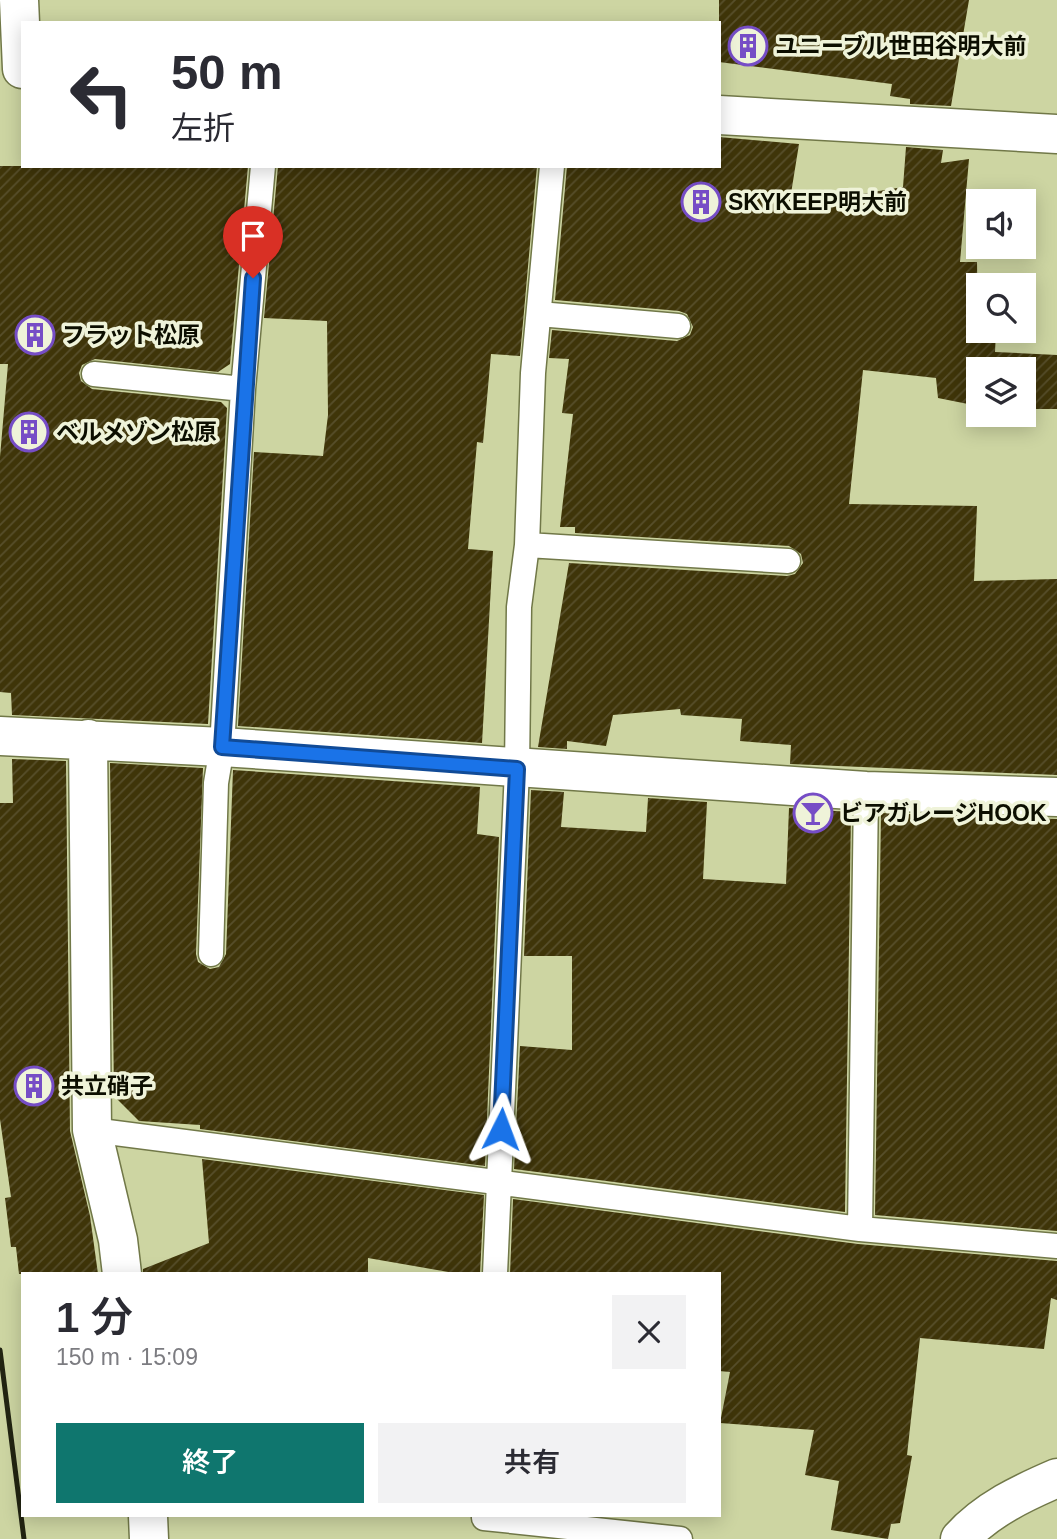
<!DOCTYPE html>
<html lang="ja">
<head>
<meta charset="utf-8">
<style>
	:root { --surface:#fff; --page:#f2f2f3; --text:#2b2b33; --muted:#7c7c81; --accent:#0f766e }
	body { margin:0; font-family:Helvetica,"Noto Sans JP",sans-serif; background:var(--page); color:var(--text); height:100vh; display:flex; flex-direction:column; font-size:26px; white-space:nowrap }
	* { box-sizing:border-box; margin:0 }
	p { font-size:23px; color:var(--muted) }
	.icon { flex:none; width:38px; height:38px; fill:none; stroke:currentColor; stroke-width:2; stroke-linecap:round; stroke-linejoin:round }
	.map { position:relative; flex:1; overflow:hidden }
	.drawer { position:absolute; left:21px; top:1272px; width:700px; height:245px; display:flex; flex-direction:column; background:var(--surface); border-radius:0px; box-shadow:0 4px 18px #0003 }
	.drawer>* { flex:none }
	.guide { position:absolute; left:21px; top:21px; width:700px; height:147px; border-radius:0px; box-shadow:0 4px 18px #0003; background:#fff; color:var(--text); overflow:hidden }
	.tools { position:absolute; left:966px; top:189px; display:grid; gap:14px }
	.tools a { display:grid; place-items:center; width:70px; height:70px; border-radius:0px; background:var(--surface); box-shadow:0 4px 18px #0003; font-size:35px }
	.pin { position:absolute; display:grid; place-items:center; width:60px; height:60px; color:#fff; margin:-72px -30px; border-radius:50% 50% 50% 0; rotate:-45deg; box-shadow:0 0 7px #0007 }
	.pin .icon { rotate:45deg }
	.me { position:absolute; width:77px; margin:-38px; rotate:3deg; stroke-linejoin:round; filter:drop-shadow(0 0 5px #0008) }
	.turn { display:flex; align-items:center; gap:24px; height:147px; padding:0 35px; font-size:32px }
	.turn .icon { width:91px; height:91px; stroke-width:2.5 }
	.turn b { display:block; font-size:49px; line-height:60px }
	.round { display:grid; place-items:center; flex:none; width:74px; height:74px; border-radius:0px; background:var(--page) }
	.summary { display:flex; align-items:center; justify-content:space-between; height:119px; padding:0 35px }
	h1 { font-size:42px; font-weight:600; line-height:52px }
	.button { display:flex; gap:14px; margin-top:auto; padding:14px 35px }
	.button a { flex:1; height:80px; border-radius:0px; background:var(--accent); color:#fff; font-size:28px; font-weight:600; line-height:80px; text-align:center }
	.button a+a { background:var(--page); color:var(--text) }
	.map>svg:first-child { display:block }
	.building { fill:url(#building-hatch) }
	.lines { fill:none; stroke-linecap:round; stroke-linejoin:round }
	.lane-casing { stroke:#717848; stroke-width:27 }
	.street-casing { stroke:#717848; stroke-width:41 }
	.secondary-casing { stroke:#717848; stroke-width:41 }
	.lane { stroke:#fff; stroke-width:24 }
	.street { stroke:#fff; stroke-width:38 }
	.secondary { stroke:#fff; stroke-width:38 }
	.rail { stroke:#222412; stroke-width:5 }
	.route-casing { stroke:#114b97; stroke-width:18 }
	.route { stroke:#1a73e8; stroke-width:12 }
	.labels { text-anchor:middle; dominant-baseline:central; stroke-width:7; stroke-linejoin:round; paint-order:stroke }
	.poi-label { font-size:23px; font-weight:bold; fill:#0c0e00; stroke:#eff3d9; text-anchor:start }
</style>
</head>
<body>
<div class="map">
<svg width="1057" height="1539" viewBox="0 0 1057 1539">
	<defs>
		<pattern id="building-hatch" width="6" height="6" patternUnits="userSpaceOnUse" patternTransform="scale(1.75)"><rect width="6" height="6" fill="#3f3509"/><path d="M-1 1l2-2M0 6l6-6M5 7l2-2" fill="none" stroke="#574f2b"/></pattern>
	</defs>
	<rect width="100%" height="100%" fill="#cdd5a2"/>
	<path class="building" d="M719,0H969L951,106L910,104V99L890,96L892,84L719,62Z
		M719,137L799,144L789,206L903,187L906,147L943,150L941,163L969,159L960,262H977L978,331H996L995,352L1057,355V409H1024V369H978V406L938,398L936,378L863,370L849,504L977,506L974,581L1057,579V775L790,764L791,745L740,741L742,719L681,715L680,709L613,715L606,746L567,741V749L538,747L569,563L787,576L795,574L803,563L801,554L789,546L575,533V527H560L573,414L562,413L569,359L549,358L552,330L677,341L690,335L693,327L687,314L679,311L555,300L567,166H719Z
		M0,166H248L230,364L218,372L95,359L82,365L79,373L81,381L92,389L221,402L227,408L208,724L12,715L11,693L0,692V457L8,364H0Z
		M278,166H537L520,356L491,354L483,443L477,442L468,549L493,551L482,743L238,726L254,452L323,456L328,415L327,321L264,318Z
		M12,759L66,761L70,1131L90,1216L98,1274H19L16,1247H11L5,1198L11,1197L0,1119V803H13Z
		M110,763L203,768L196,954L198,962L210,969L219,967L226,954L233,770L480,787L477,834L499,837L485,1166L200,1129V1125L139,1121L114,1096Z
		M531,790L564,792L561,827L646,832L648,798L707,802L703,879L786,884L789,808L851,812L845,1212L514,1169L520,1046L572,1050V956H524Z
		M881,813L1057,819V1231L875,1215Z
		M202,1159L484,1195L480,1274H460L368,1258V1274H143V1269L209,1243Z
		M513,1199L858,1244L1057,1261V1300L1051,1298L1044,1349L920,1338L907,1455L912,1456L900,1523L891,1524L888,1539L831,1530L839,1481L805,1475L814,1430L720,1423L730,1372L719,1371V1274H510Z"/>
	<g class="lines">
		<defs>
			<path id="lane" d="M539,314L678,326
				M94,374L243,389
				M527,545L788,561
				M211,954L216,783L222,747L243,389L263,166
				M92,1130L860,1229L1057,1246
				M860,1229L866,791
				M495,1274L517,769L519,607L527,545L533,373L552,166
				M484,1518L680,1539"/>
			<path id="street" d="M19,0L22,69
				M719,115L1057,134
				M0,736L222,747L866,791L1057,797
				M88,739L92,1130L118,1240L122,1274
				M148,1516L149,1539"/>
			<path id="secondary" d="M960,1539C986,1510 1022,1493 1057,1478"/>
		</defs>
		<use href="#lane" class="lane-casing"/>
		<use href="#street" class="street-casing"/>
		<use href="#secondary" class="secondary-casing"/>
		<use href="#lane" class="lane"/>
		<use href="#street" class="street"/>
		<use href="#secondary" class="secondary"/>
		<path class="rail" d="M0,1350L24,1539"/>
	</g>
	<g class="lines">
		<defs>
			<path id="route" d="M253,278L222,747L517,769L501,1129"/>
		</defs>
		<use href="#route" class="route-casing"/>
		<use href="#route" class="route"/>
	</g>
	<defs>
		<symbol id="building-ring" viewBox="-11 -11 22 22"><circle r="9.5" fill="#eff3d9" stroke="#764dc6" stroke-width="1.5"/><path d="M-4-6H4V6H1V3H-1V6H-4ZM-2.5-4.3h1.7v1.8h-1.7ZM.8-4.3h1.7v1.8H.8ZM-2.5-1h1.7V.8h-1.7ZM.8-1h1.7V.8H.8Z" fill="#764dc6"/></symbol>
		<symbol id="bar-ring" viewBox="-11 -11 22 22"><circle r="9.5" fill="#eff3d9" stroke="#764dc6" stroke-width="1.5"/><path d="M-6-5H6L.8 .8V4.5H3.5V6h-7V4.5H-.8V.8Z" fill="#764dc6"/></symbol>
	</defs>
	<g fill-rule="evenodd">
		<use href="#building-ring" x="726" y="24" width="44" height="44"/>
		<use href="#building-ring" x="679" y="180" width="44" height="44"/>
		<use href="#building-ring" x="13" y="313" width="44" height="44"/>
		<use href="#building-ring" x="7" y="410" width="44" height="44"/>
		<use href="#bar-ring" x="791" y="791" width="44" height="44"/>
		<use href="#building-ring" x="12" y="1064" width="44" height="44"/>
	</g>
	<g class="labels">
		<g class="poi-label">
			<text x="775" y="46">ユニーブル世田谷明大前</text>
			<text x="728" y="202">SKYKEEP明大前</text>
			<text x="62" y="335">フラット松原</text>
			<text x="56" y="432">ベルメゾン松原</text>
			<text x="840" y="813">ビアガレージHOOK</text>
			<text x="61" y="1086">共立硝子</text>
		</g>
	</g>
</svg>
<div class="tools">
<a><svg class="icon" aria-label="sound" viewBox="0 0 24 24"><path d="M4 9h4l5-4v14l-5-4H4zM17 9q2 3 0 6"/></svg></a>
<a><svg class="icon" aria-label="search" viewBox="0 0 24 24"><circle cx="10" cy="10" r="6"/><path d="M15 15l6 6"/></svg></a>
<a><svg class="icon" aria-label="layers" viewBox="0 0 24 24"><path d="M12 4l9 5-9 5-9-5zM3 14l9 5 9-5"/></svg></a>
</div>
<div class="pin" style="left:253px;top:278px;background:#d93025"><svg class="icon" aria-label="arrive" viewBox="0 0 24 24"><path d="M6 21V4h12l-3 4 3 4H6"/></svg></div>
<svg class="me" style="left:501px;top:1129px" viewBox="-20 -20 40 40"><path d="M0-17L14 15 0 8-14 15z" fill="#1a73e8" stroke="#fff" stroke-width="4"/></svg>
<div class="guide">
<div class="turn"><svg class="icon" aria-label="left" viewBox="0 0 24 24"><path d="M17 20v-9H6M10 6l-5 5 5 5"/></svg><div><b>50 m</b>左折</div></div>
</div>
<section class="drawer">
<div class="summary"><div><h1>1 分</h1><p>150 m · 15:09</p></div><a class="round"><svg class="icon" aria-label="close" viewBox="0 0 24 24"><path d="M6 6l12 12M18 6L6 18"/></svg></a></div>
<div class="button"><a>終了</a><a>共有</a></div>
</section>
</div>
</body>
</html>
